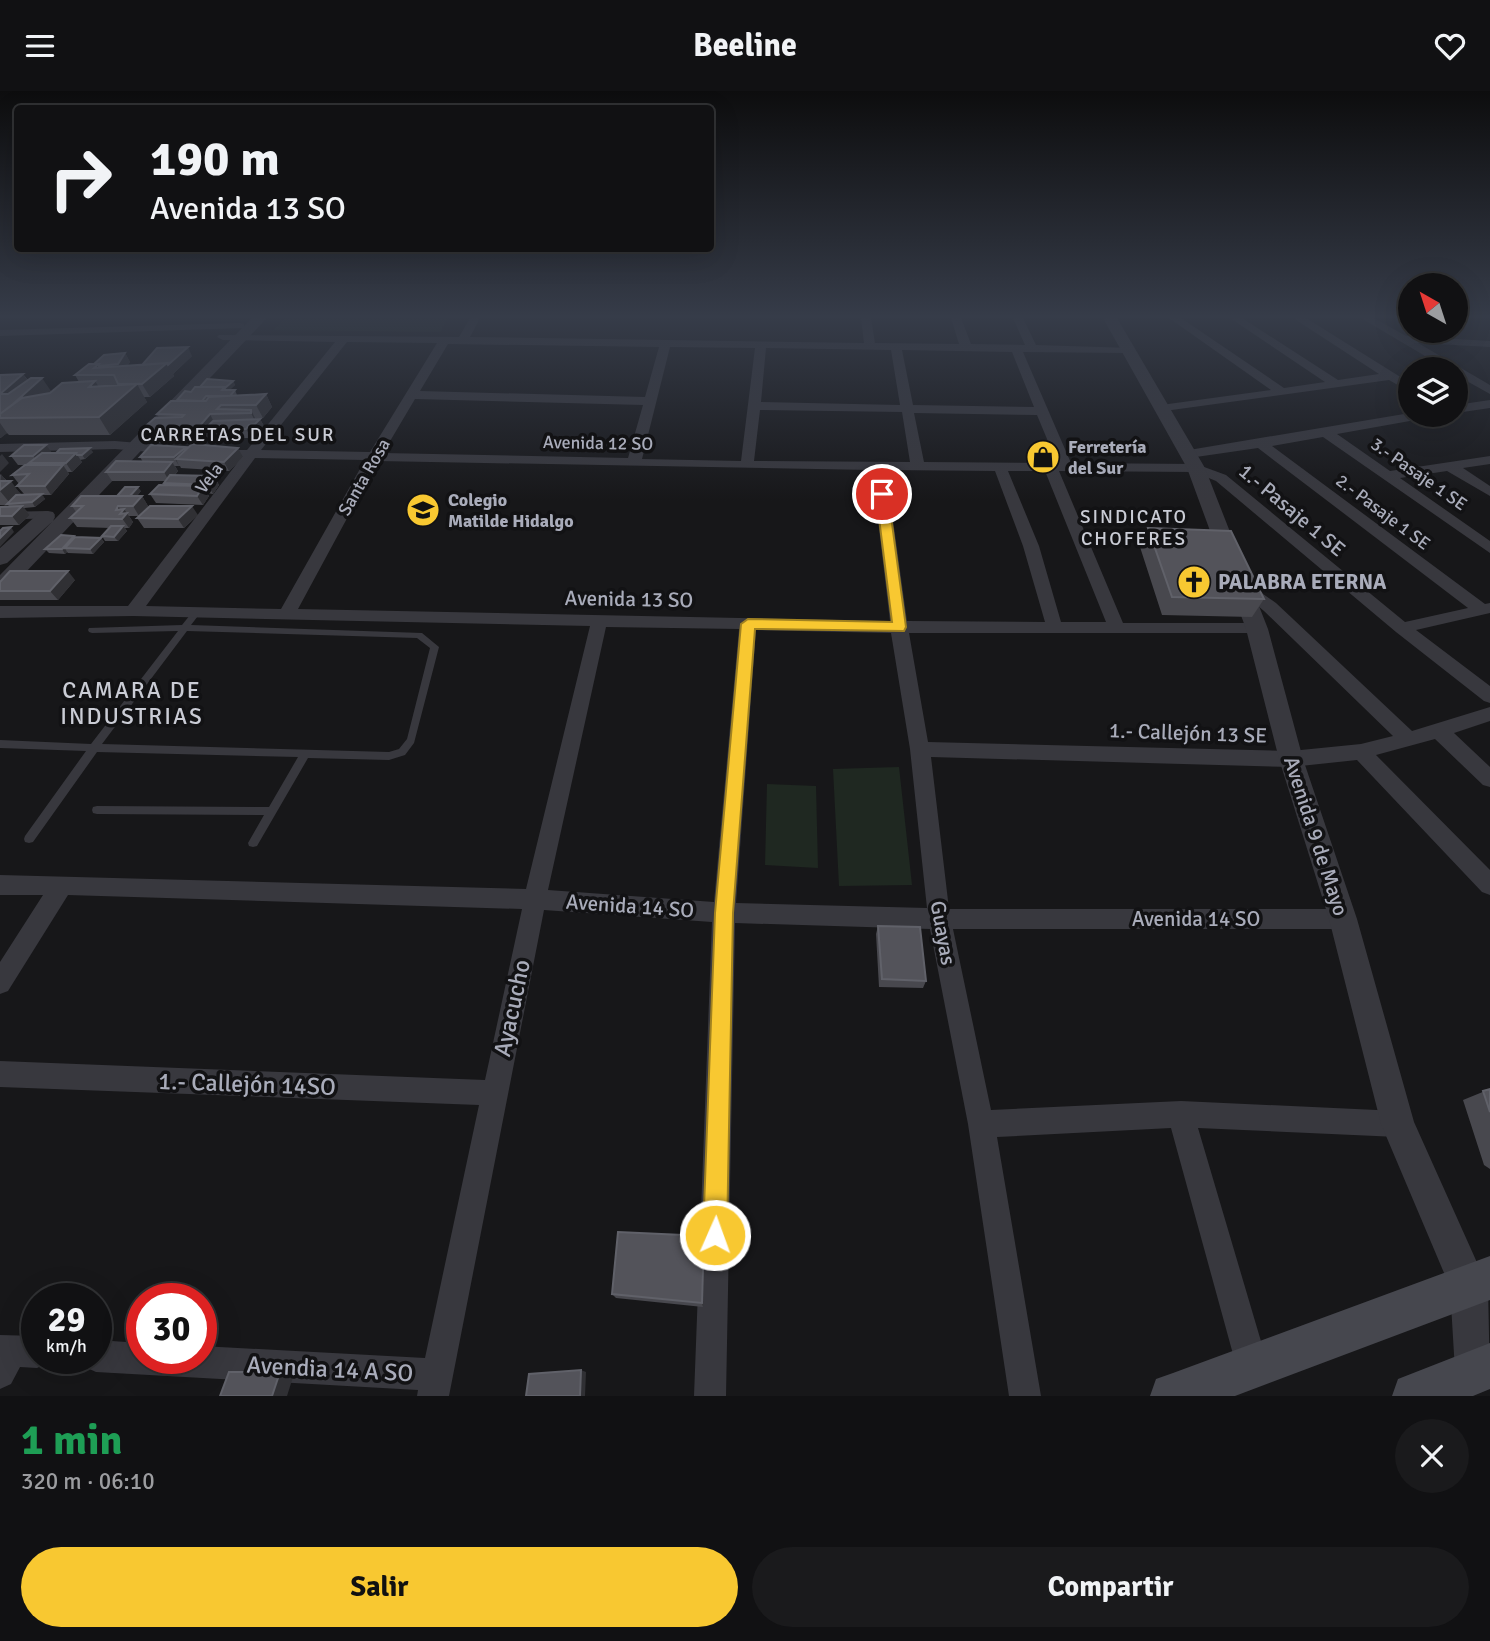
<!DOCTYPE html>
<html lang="es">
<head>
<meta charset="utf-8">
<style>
	:root { --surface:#111113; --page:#1a1a1c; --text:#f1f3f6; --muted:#9c9da0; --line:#303133; --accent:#f8c831 }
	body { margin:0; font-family:Signika,sans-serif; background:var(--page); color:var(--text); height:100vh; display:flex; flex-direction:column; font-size:26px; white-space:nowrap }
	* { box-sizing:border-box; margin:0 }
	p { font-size:23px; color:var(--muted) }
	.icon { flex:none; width:38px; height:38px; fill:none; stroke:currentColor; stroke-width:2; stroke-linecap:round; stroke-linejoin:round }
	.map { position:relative; height:1305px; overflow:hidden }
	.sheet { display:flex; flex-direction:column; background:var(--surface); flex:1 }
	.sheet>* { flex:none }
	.banner { position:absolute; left:14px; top:14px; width:700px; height:147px; border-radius:7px; box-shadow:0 7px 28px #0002,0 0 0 2px var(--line); background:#111113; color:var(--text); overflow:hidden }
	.needle { width:46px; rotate:321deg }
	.tools { position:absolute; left:1398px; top:182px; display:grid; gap:14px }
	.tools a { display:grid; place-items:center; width:70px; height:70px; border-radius:50%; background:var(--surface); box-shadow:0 7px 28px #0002,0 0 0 2px var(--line); font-size:35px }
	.speed { position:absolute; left:21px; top:1192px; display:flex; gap:14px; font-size:35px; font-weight:700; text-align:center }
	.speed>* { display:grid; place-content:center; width:91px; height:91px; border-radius:50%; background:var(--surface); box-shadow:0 7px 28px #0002,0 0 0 2px var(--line); line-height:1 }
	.speed small { font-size:18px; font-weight:400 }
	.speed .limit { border:10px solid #d22; background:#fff; color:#111 }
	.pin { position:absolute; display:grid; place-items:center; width:60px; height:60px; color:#fff; margin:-30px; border:4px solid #fff; border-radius:50%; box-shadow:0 2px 7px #0007 }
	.me { position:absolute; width:77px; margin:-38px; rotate:2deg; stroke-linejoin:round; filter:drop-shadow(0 0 5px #0008) }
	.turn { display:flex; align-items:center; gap:24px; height:147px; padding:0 21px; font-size:32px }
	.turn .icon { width:91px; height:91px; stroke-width:2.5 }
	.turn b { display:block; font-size:49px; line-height:60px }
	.round { display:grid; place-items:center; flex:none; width:74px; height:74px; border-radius:37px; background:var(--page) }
	.summary { display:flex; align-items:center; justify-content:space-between; height:119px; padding:0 21px }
	h1 { font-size:42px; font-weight:700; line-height:52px; color:#1e9e55 }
	.cta { display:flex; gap:14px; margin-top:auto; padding:14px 21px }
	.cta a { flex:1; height:80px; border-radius:42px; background:var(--accent); color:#111; font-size:28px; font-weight:700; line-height:80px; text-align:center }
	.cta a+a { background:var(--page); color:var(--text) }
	header { display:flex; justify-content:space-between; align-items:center; height:91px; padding:0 21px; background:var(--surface); font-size:32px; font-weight:700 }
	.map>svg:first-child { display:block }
	.green { fill:#1f2821 }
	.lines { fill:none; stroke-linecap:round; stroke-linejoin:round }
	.service { fill:#38383e; fill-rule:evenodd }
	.minor { fill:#38383e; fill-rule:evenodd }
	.tertiary { fill:#38383e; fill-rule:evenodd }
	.secondary { fill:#46474e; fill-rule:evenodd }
	.wall { fill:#48484e }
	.shaded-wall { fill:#303034 }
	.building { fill:#53535a; stroke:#606169; stroke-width:2 }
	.route { fill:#f8c831; stroke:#a18220; stroke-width:2 }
	.labels { text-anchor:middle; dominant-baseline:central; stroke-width:7; stroke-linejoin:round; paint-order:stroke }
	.far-street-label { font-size:18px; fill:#a9acba; stroke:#121214 }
	.far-poi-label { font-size:18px; font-weight:bold; fill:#a9acba; stroke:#121214; text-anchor:start }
	.far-neighbourhood-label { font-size:19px; letter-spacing:2px; fill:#caccd5; stroke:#121214 }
	.street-label { font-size:21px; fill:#a9acba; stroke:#121214 }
	.poi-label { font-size:21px; font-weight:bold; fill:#a9acba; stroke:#121214; text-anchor:start }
	.neighbourhood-label { font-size:23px; letter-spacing:2px; fill:#caccd5; stroke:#121214 }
	.near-street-label { font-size:24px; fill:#a9acba; stroke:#121214 }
</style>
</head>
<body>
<header><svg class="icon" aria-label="menu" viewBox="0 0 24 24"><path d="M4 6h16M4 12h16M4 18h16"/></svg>Beeline<svg class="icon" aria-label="heart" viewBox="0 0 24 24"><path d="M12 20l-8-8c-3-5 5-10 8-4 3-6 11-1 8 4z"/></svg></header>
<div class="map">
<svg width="1490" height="1305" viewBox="0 0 1490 1305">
	<rect width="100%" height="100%" fill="#171719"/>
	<path class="green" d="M285,227H448L440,241L274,239Z
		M899,676L912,794L839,795L833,678Z
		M767,693L816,695L818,777L765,774Z"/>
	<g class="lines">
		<path class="service" d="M197,518L201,521L191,534L422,542L439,556L414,652L405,664L389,669L308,667L257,755L253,756L249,755L248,752L264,724L97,723L93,722L92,719L93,716L97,715L269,716L298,666L97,661L33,751L29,752L25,751L24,748L25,745L86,660L0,657V649L91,653L178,540L92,542L89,541L88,539L89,537L182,534L194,519ZM187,540L417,547L430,557L407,648L399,658L389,661L102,653Z"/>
		<path class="minor" d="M470,227H480L470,246L864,252L861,227H871L875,252L959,253L951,227H961L971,253L1025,254L1013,227H1023L1036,254L1132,257V261L1128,262L1023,261L1071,372L1196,373L1226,384L1405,531L1468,517L1258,357L1189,367L1182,363L1189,359L1410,322L1427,324L1421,328L1337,343L1390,380L1490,365V373L1463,377L1490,395V405L1447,380L1400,387L1490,450V462L1323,346L1272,355L1485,513L1490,512V522L1416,539L1490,595V612L1484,610L1396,541L1216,390L1194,381L1059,380L1123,532H1257L1265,538L1263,542H909L928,651L1291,660L1361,653L1393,645L1264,520L1237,498L1235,494L1237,490L1243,489L1276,512L1412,640L1490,616V630L1454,642L1490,676V696L1483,694L1435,648L1376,664L1490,779V804L1482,801L1357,669L1291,676L931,666L949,818H1343L1351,821L1354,828L1351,835L1343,838H953L991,1019L1181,1010L1398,1020L1407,1024L1411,1033L1407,1042L1398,1046L1198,1037L1268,1274L1263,1285L1252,1290L1241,1285L1236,1274L1171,1037L997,1046L1041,1305H1009L968,1033L930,838L735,832L726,1305H694L712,831L544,819L449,1305H417L418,1299L96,1281L85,1276L81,1267H96V1249L142,1252V1267H201V1255L425,1267L479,1014L0,996V970L485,989L522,818L68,804L8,900L0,903V871L43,804H0V784L526,798L590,535L133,525L0,527V515H128L241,367L213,365V359H247L335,251L223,249L217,246L219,244L459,246ZM347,251L437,252L370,361L261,359ZM448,253L659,256L645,306L420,300ZM670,256L755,257L741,370L642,368ZM766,257L891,259L900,314L761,311ZM902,259L1012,261L1034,316L913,314ZM415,308L643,314L628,367L383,362ZM760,319L902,321L910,371L754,370ZM914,322L1037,324L1057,372L924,371ZM255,367L365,369L281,518L146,515ZM378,370L872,379L890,530L298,518ZM886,379L995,380L1023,455L1045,531L907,530ZM1008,380H1045L1106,531H1061L1039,455ZM606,536L739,538L714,811L548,799ZM756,539L891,542L910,658L927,817L736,812Z
			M1169,227H1181L1284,297L1325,291L1230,227H1242L1338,289L1379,283L1293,227H1306L1410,292V301L1389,289L1157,321L1155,318L1161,314L1271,299Z
			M1361,227H1374L1406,245L1490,250V256L1418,252L1490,294V303L1456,284V278H1447Z
			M240,232L244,233V237L0,245V239Z
			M1490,309V317L1456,322V314Z
			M115,350L174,355L181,359L174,363L115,358L0,361V353Z
			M48,420L53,421L55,424L53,427L0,429V421Z
			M0,1244L37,1245V1267H50L48,1272L37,1277L20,1276L11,1293L0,1298Z"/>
		<path class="tertiary" d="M252,227H267L7,501L0,503V484Z
			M1103,227H1117L1205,377L1268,538L1303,668L1357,828L1414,1031L1488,1196L1490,1292L1475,1300L1461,1294L1455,1280L1450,1196L1381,1033L1329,828L1279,668L1246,538L1187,377Z
			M46,420L53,422L55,426L53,430L7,472L0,474V457L39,422Z"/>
		<path class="secondary" d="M1490,1165V1209L1235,1305H1150L1156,1288L1173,1282Z
			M1490,1252V1298L1473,1305H1392L1398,1288Z"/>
	</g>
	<path class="wall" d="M125,262L130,271L127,275L142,274L192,265L173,283L174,285L150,306H144L147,311L110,344H9L7,342L0,347V284L23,283L28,289L51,300L48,303L79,291L75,284L94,273Z
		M233,290L235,294L229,299H235L237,304L266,303L272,316L263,327H255L256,328H260L265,337L260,342L253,343L251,347H210L209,345L204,351L149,352L141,339L159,327L157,323L191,301L200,296Z
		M187,358L243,366L229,380L181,377L180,375H175L178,380L175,384L214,385L219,394L213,403L207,402L209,405L203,414L156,412L150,403L166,394L164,392L166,390H112L106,381L143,371L140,366Z
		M93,361L85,368L80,369L82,371L72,381H68L69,383L51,404H42L45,408L35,416L24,417L30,424L19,434H0V416L9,415L8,414H0V383L21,403H24L17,395L19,393L12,384L25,374H18L11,365L52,362Z
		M141,400L137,405H142L148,415L139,425H129L133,431L129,437H125L127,440L118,450H105L102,445L110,437L77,436L70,427L76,421L72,415Z
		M198,424L184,437H144L137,427Z
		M1148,437L1264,508L1252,526L1162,524L1140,456Z
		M74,445L76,446L101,447L104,451L93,463L68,462L67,461L65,463L49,462L45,458Z
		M75,489L58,509H0V491Z
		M878,835L926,890L923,897L879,896L876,843Z
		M1490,998V1078L1484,1074L1463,1009Z
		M704,1145L705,1150L703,1216L616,1207L612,1203Z"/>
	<path class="shaded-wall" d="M188,256L192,265L173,283L174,285L150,306L142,293L144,286Z
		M125,262L130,271L123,282L105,283L91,276Z
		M23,283L32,296L9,316L0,303Z
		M42,287L51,300L23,327H0Z
		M95,290L106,307L89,296Z
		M233,290L235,294L228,301L225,297Z
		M137,293L147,311L110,344L99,326Z
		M266,303L272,316L263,327L256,314Z
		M251,319L257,331L260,328L265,337L260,342L255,333L256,332L251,322Z
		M210,323L217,337L205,338L209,345L204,351L197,338Z
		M0,332L7,342L1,347L0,346Z
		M249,334L253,343L251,347L246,338Z
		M46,354L53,363L39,372L33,365Z
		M186,356L191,365L176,368L179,375L174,366Z
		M90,357L93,361L85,368L82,364Z
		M238,357L243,366L229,380L224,371Z
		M76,362L82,371L72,381L66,372Z
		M2,363L9,372L0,381V365Z
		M172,371L178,380L169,390L164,381Z
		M63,374L69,383L51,404L45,395Z
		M1,383L8,392L11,390L21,404L10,412L0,400Z
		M214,385L219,394L213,403L208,394Z
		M203,395L209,405L203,414L197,405Z
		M138,396L141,400L131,412L128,408Z
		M42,403L45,408L35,416L32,411Z
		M142,405L148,415L139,425L133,415Z
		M22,415L30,424L19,434L12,425Z
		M118,415L122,421L124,418L133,431L129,437L116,419Z
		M192,415L198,424L184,437L178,428Z
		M123,435L127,440L118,450L114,446Z
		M11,436L14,441L0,456V447Z
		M74,445L78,449L65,457L67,461L65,463L62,458Z
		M101,447L104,451L93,463L90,458Z
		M68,480L75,489L58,509L50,500Z
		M704,1145L705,1150L703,1216L702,1212Z
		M581,1279L586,1281L585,1305H580Z
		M280,1281L294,1283L287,1305H272Z"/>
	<path class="building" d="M188,256L168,274L167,272L142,274L157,257Z
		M125,262L118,273L99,275V273H94L104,264Z
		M167,272L142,293H118L114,284H75L89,273H99L94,277Z
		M23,283L0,303H8L31,287H42L13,313L0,323V284Z
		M207,288L233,290L225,297H224V296H200Z
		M95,290L89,296L137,293L99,326L0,327V323L22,307L50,302L62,292Z
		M195,296H224L222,299H235L230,305H206L202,310L177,309L185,300L191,301Z
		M266,303L256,314H221L217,318L251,319V322L210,323L197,338L141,339L155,327L182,326L184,324L157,323L171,310H206L209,306Z
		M260,328L255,333L249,334L246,338H205L213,330Z
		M192,353L238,357L224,371L176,368Z
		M24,354H46L33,365H11Z
		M151,354L186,356L174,366H140Z
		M90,357L82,364H77L76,362H56L60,358Z
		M42,362H76L66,372H29Z
		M116,370L172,371L164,381H106Z
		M25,374H63L45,395H17L29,383L12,384Z
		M170,384L214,385L208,394L164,392Z
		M0,390H11L0,399Z
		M159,394L203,395L197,405L150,403Z
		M125,396H138L130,405H117Z
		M42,403L32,411L7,413L16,404Z
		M81,405H142L133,415H118L116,419L124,418L120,423L127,422L122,428L70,427L83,415H72Z
		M22,415L12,425H0V416Z
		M150,415H192L178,428L137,427Z
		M111,435H123L114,446L102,445Z
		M11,436L0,447V440L3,437Z
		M1148,437L1231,440L1264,508L1172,506Z
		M61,444L74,445L62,458H45Z
		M75,446L101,447L90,458L65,457Z
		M10,480H68L50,500H0V491Z
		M878,835L920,836L926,890L882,888Z
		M1490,998V1021L1483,1000Z
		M618,1141L704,1145L702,1212L612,1203Z
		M581,1279L580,1305H526L529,1283Z
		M229,1281H280L272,1305H220Z"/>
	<linearGradient id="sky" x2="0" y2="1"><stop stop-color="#0d0d0e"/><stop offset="0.55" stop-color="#363c49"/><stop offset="1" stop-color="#363c49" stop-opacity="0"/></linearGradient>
	<rect width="1490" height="410" fill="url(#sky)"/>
	<path class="route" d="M882,399L888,403L906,536L904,540L755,538L733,822L727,1144L723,1152L715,1156L706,1152L703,1144L715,822L741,533L748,528L892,531L876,403Z"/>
	<defs>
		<symbol id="shop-disc" viewBox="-11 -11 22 22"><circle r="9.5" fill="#f8c831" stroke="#121214"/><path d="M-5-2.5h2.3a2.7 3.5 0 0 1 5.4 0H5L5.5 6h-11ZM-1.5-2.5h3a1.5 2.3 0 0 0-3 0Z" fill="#111"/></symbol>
		<symbol id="school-disc" viewBox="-11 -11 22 22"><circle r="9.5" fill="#f8c831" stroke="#121214"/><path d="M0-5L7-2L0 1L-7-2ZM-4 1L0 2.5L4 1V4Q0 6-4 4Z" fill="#111"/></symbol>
		<symbol id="church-disc" viewBox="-11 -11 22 22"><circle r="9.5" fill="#f8c831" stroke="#121214"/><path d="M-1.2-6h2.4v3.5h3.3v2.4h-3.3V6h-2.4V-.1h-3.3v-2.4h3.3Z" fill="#111"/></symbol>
	</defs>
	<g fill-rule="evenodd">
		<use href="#shop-disc" x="1024" y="347" width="38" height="38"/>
		<use href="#school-disc" x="404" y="400" width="38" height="38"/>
		<use href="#church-disc" x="1175" y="472" width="38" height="38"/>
	</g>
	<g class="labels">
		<g class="far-street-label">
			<text transform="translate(598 352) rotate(1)">Avenida 12 SO</text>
			<text transform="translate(1419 383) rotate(35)">3.- Pasaje 1 SE</text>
			<text transform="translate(364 386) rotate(-60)">Santa Rosa</text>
			<text transform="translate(209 387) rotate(-53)">Vela</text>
			<text transform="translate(1383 421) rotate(37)">2.- Pasaje 1 SE</text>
		</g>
		<g class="far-poi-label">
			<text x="1068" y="356">Ferretería<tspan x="1068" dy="21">del Sur</tspan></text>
			<text x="448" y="409">Colegio<tspan x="448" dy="21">Matilde Hidalgo</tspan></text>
		</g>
		<g class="far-neighbourhood-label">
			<text x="238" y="344">CARRETAS DEL SUR</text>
			<text x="1134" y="426">SINDICATO<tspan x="1134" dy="22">CHOFERES</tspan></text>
		</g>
		<g class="street-label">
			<text transform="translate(1292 419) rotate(40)">1.- Pasaje 1 SE</text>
			<text transform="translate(629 508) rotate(1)">Avenida 13 SO</text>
			<text transform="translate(1188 642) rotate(2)">1.- Callejón 13 SE</text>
			<text transform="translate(1316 745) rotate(72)">Avenida 9 de Mayo</text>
			<text transform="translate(630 815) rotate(4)">Avenida 14 SO</text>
			<text x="1196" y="828">Avenida 14 SO</text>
			<text transform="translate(943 842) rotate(80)">Guayas</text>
		</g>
		<g class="poi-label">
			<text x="1218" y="491">PALABRA ETERNA</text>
		</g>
		<g class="neighbourhood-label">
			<text x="132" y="599">CAMARA DE<tspan x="132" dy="26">INDUSTRIAS</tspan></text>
		</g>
		<g class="near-street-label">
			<text transform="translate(512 917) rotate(-78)">Ayacucho</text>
			<text transform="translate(247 993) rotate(2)">1.- Callejón 14SO</text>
			<text transform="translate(330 1278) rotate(3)">Avendia 14 A SO</text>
		</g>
	</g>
</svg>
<div class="tools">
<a><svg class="needle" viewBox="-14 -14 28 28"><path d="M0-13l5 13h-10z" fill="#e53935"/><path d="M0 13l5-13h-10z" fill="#9c9da0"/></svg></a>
<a><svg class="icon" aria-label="layers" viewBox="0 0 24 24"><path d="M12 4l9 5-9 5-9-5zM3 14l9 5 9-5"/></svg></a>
</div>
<div class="speed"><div>29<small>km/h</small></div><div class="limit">30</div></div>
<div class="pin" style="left:882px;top:403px;background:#d93025"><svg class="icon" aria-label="arrive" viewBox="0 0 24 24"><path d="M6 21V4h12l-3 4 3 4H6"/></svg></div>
<svg class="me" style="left:715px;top:1144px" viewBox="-20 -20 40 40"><circle r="17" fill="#f8c831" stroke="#fff" stroke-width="3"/><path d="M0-11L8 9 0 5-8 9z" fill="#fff"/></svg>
<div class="banner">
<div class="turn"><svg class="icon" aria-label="right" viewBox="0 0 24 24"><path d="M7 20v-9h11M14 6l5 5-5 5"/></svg><div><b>190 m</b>Avenida 13 SO</div></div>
</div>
</div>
<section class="sheet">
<div class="summary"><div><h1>1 min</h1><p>320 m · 06:10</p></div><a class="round"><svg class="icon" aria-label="close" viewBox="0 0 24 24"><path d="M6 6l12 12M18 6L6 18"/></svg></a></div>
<div class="cta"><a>Salir</a><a>Compartir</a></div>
</section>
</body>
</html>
